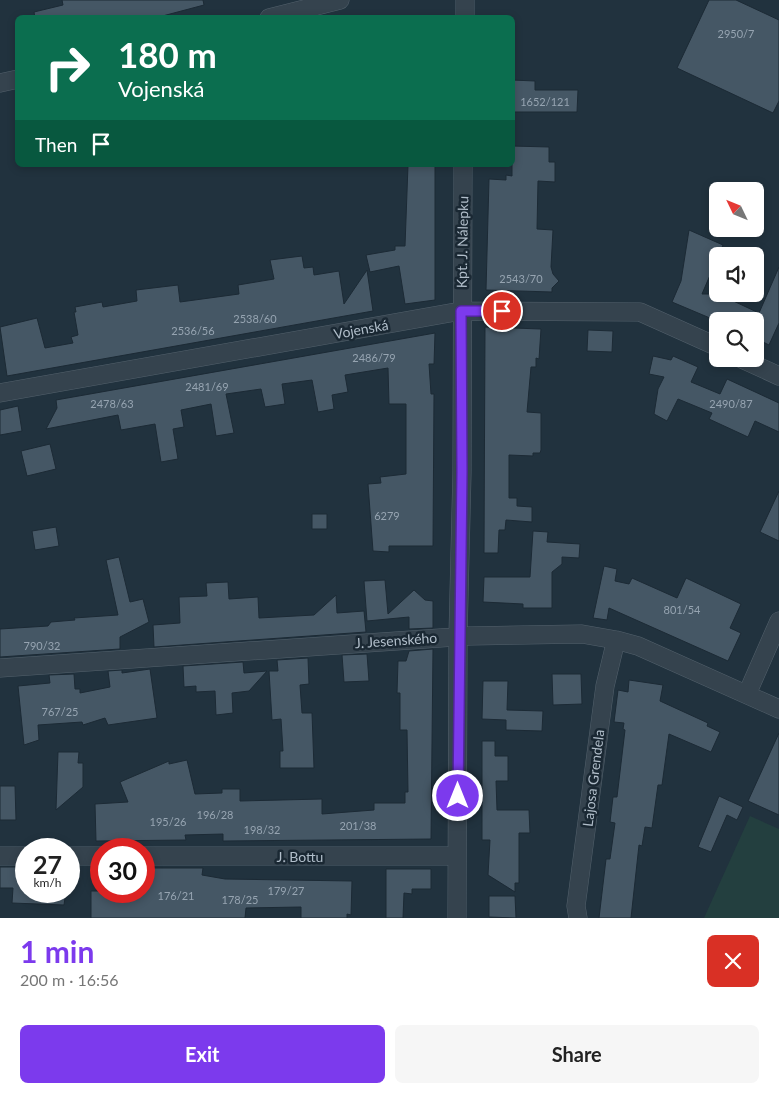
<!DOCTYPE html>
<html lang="en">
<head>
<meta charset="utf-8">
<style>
	:root { --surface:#fff; --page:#f6f6f6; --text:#222; --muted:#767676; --accent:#7c3aed }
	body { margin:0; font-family:Lato,sans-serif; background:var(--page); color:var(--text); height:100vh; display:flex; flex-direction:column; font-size:19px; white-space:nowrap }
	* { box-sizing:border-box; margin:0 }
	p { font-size:16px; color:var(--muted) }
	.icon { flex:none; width:28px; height:28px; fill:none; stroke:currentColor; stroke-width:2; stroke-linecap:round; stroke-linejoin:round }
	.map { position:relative; height:918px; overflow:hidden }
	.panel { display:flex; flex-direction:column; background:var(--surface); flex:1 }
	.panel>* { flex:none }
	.top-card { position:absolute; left:15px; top:15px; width:500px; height:152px; border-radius:8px; box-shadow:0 2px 8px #0003; background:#0b6e4f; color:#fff; overflow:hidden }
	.needle { width:32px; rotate:313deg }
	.fabs { position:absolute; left:709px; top:182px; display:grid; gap:10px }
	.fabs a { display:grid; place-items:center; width:55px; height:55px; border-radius:8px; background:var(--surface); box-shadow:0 2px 8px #0003; font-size:25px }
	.speed { position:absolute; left:15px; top:838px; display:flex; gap:10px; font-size:25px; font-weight:700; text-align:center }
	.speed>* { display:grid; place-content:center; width:65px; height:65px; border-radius:50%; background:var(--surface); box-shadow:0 2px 8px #0003; line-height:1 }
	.speed small { font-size:12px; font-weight:400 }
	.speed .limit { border:8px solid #d22; background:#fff; color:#111 }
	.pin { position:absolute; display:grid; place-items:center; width:42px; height:42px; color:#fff; margin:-21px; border:2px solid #fff; border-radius:50%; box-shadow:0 1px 5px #0007 }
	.me { position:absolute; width:55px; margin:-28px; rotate:0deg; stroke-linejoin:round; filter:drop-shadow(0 0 4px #0008) }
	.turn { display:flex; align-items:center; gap:18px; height:105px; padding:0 20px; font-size:22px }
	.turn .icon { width:65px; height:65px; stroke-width:2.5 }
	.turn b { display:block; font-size:35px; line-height:42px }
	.then { display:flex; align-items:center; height:48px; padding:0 20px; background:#0003; gap:10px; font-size:19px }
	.round { display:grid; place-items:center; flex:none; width:52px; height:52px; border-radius:8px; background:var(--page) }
	.headline { display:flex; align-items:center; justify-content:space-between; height:85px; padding:0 20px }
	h1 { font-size:30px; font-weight:700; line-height:38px; color:var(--accent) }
	.primary-button { display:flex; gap:10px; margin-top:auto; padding:10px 20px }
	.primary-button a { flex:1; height:58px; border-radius:8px; background:var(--accent); color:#fff; font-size:20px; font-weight:700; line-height:58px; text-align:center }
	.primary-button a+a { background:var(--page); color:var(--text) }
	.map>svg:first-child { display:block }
	.green { fill:#233f3f }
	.building { fill:#455765; stroke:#1c2a35 }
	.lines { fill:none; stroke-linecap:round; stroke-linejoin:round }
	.minor-casing { stroke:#53616c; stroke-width:19 }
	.minor { stroke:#35434e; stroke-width:18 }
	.route-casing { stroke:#51269a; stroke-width:12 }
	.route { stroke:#7c3aed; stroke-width:9 }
	.labels { text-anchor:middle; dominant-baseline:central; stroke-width:5; stroke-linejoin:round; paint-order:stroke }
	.number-label { font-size:11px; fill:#96a4b1 }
	.street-label { font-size:14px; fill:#b1beca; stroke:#1a2833 }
</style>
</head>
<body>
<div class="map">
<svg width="779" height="918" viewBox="0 0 779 918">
	<rect width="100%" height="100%" fill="#21323e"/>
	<path class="green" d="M750,816L779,829V918H704Z"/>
	<path class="building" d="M62,0H203L204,5L155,18H35L34,12L63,5Z
		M709,0H736L779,20V101L773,113L677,68Z
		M512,80L535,81V90H578L577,112H512Z
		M512,146L549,147V162H555V182L538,181L537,229L553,230L551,267L553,274L559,281L552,288V292L486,290L489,179L506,180V175L512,176Z
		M408,165H435V300L405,304L399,266L370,272L366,255L395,250V246H405Z
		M689,230L723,245L702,294H729L727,298L759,313L779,267V323L769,345L755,338V321H717L672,302L681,281Z
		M302,256L304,268L313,267L314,275L339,271L344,304L367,270L373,311L7,376L0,327L37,318L45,348L73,343L71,337L78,335L74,312H76L75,307L102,302L103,307L137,301L136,290L178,285L180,302L239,294L238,285L274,279L270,260Z
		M485,327L541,329L539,359L536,358V367H531L527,412L541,413V450L540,453H533V456L509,455V498H517V506L532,507V522L506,520L505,530H499L498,553H484Z
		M588,330L613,331L612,352L587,351Z
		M435,333L434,364H429L431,394H434L433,546H389V552L373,551L368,484L381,483L380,477L406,474V404H389L388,368L345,375L348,392L332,395L334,409L318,412L312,380L282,384L285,404L265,407L261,389L226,394L234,433L216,436L211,404L181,410L184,427L173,429L178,459L161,462L155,424L121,430L118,415L46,429L57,408L56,400Z
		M653,356L671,360L673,356L698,367L691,382L720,394L727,379L779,403V432L755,421L748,437L709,419L712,413L678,399L667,421L654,414L658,389L664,377L649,374Z
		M18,406L22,431L0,435V410Z
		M50,444L56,469L27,476L21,451Z
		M779,491V541L760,532Z
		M312,514H327V529H312Z
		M56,527L59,546L35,550L32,531Z
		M533,531L548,532L547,542L580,544L579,558L562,557V564L552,572V608H523V604L483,602L484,577H530Z
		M119,557L130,602L143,599L149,622L120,637V649L0,657V629L48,626L51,622L75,620L74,618L118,615L106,560Z
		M604,566L617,569L615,581L629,584L632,578L677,598L686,578L741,604L730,628L741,633L728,661L609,608L607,620L593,618Z
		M385,580L388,614L414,590L425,600L433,601V628L409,629V617L367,621L364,581Z
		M228,582L229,599L258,597L259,618L314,615L336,595L337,613L364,611L366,632L154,647L153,625L180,623L179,597L207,596L206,583Z
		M433,649L431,839L223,841V834L185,835L186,840L96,841L95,804L128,802L120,782L169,761V764L187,760L195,794L222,793V789H240V801L322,799V814L374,810V803H405V792H408L407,730H400V693H397L398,661H406L409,651Z
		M367,654L369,681L344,682L342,655Z
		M308,658L309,684L300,685L302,713H312L314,768H280V751H283L281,719L272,720L269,671H278L277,660Z
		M243,662L244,673L267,671L249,691L232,693L233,713L216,715L215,691L196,692V686L184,687L183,666Z
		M150,669L157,718L108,725L105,718L83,725L82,722L38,725L39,740L24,745L18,686L50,683L49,675L74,674L75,689H80V693L110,687L108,671L122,670V673Z
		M552,674H581L582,704L553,705Z
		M629,680L663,685L660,701L708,723L707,726L720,732L711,752L669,734L662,785H658L652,828L645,827L642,846L639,845L631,918H599L606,859H610L615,823L610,822L613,797H617L625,730L623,729L624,723L614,722L618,690L628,692Z
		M483,681H508L507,710L543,711L542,731L506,730V720L482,719Z
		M779,733V815L748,801Z
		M482,741H495V756H508V781H496L497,810H529L530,833H519V883H515V892L488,875L490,840H482Z
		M58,752H79L78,763H83V787L56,810Z
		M0,786H15L16,820H0Z
		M719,796L743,807L737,820L727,815L711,852L698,847Z
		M0,867H26V891H66L64,905L12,903L13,888H0Z
		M144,868H203L202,875L225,879L352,881L351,915L347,914V918H301V907L246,908L245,918H91V891H144Z
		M386,869H431V889H412V894L404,893L403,918H386Z
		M489,896H515L516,918L489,917Z"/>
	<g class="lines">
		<defs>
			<path id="minor" d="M269,18L340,0
				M465,18V0
				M0,83L18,79
				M742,359L779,376
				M0,393L461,311L640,312L718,347
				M0,668L469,636L582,634L616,640L638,646L779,709
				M747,694L779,621
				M0,856H26
				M69,856H101
				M144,856H457
				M457,918L458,636L462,472L463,165
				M578,918L576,906L605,686L616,640"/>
		</defs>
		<use href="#minor" class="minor-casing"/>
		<use href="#minor" class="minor"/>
	</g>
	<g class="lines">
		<defs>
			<path id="route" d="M458,796L462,472L461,311H502"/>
		</defs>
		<use href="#route" class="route-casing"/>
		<use href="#route" class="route"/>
	</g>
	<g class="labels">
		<g class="number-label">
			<text x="736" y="33">2950/7</text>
			<text x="545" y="101">1652/121</text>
			<text x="521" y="278">2543/70</text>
			<text x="255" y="318">2538/60</text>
			<text x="193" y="330">2536/56</text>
			<text x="374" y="357">2486/79</text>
			<text x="207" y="386">2481/69</text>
			<text x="112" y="403">2478/63</text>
			<text x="731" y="403">2490/87</text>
			<text x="387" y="515">6279</text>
			<text x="682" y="609">801/54</text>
			<text x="42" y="645">790/32</text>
			<text x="60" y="711">767/25</text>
			<text x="215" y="814">196/28</text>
			<text x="168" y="821">195/26</text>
			<text x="358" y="825">201/38</text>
			<text x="262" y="829">198/32</text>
			<text x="286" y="890">179/27</text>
			<text x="176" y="895">176/21</text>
			<text x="240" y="899">178/25</text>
		</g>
		<g class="street-label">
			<text transform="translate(462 242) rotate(-89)">Kpt. J. Nálepku</text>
			<text transform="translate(361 329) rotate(-10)">Vojenská</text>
			<text transform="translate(396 640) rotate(-4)">J. Jesenského</text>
			<text transform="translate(593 778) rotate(-83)">Lajosa Grendela</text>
			<text x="300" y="856">J. Bottu</text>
		</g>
	</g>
</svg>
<div class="fabs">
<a><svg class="needle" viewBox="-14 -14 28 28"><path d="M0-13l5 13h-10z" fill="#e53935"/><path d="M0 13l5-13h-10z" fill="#767676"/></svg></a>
<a><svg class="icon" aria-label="sound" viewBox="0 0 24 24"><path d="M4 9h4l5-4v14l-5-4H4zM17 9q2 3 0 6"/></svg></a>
<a><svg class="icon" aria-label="search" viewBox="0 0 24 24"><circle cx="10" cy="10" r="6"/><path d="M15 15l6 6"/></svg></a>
</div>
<div class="speed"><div>27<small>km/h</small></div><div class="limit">30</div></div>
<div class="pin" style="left:502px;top:311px;background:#d93025"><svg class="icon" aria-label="arrive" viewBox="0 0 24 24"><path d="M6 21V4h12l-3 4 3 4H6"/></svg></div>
<svg class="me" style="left:458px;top:796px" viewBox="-20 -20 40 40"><circle r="17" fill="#7c3aed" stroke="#fff" stroke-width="3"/><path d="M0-11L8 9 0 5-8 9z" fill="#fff"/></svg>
<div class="top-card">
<div class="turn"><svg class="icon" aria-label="right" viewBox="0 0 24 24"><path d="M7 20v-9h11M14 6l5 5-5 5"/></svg><div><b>180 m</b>Vojenská</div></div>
<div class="then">Then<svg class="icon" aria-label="arrive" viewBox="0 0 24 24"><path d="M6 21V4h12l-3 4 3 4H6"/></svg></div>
</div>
</div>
<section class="panel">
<div class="headline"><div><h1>1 min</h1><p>200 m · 16:56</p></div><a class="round" style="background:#d93025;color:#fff"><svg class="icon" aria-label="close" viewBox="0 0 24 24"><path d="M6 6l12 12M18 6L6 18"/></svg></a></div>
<div class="primary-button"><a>Exit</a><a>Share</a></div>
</section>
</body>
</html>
